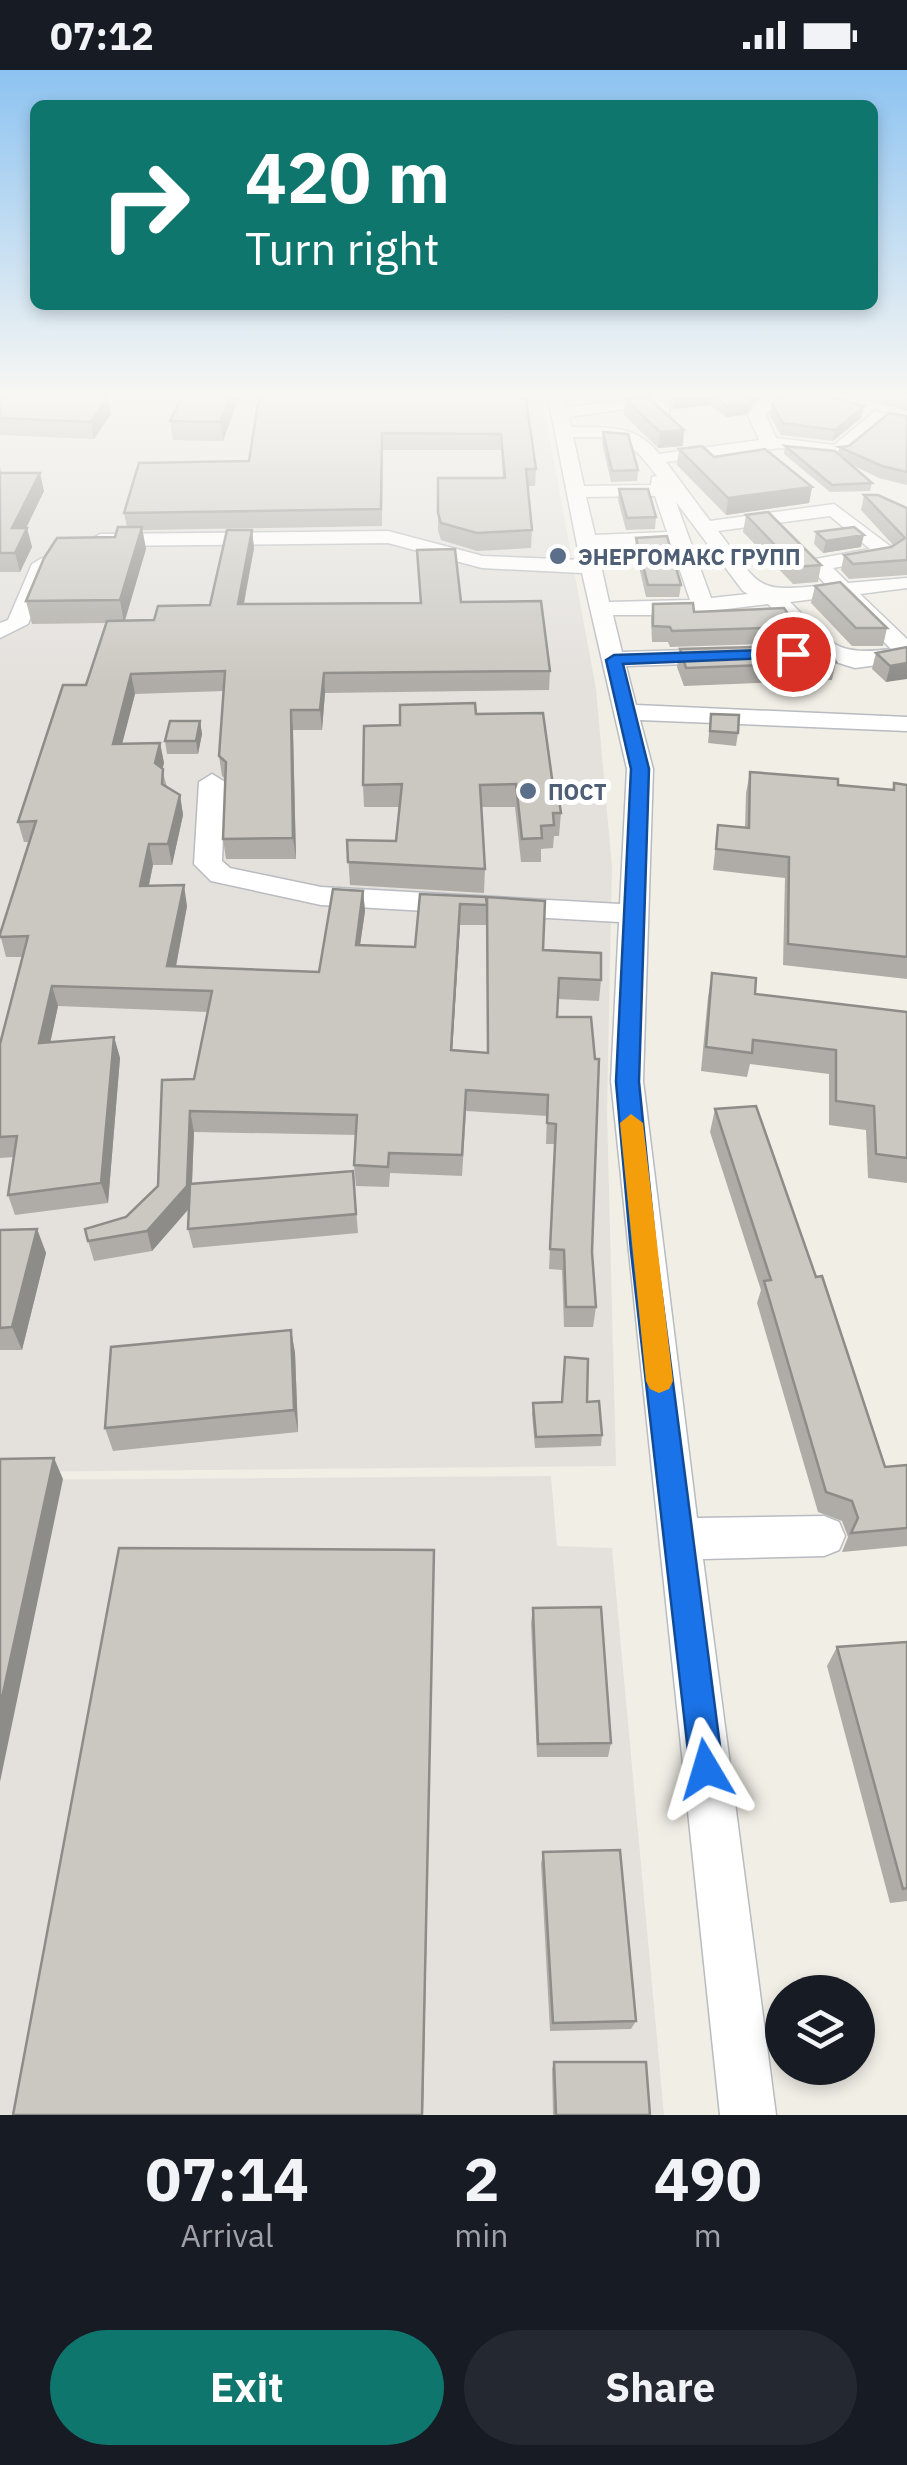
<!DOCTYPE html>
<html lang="en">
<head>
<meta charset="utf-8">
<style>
	:root { --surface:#171b24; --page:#242831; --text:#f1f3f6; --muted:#9ea1a6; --accent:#0f766e }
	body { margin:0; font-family:"IBM Plex Sans",sans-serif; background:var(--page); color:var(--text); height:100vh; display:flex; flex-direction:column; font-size:38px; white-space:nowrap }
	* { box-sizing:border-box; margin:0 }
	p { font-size:32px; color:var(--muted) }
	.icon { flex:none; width:55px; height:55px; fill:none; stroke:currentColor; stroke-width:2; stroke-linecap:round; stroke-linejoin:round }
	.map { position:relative; height:2045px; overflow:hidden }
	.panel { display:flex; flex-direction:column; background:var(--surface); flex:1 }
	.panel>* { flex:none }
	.hud { position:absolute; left:30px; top:30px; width:848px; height:210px; border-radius:15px; box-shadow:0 5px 15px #0003; background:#0f766e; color:#fff; overflow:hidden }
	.tools { position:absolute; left:765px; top:1905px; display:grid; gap:20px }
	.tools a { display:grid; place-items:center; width:110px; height:110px; border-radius:50%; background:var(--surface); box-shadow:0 5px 15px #0003; font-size:50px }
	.pin { position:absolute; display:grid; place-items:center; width:85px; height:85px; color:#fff; margin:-42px; border:5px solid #fff; border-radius:50%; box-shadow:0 2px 10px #0007 }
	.me { position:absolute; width:110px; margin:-55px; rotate:353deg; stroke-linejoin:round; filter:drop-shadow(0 0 8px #0008) }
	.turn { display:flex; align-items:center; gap:35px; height:210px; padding:0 50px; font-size:45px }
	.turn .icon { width:130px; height:130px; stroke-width:2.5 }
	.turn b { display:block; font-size:70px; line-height:85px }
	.eta { display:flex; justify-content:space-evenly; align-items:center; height:170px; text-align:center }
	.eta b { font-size:60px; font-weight:700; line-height:70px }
	.cta { display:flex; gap:20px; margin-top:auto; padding:20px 50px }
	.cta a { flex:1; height:115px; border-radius:60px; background:var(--accent); color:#fff; font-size:40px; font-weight:700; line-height:115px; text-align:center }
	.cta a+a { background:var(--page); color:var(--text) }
	.status { display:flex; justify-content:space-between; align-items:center; height:70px; padding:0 50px; background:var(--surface); direction:ltr }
	.status svg { height:28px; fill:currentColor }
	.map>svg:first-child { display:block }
	.industrial { fill:#e4e1dd }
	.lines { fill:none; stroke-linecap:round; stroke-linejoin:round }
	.minor-casing { stroke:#b8bbc0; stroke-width:3 }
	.minor { fill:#fff; fill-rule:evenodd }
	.wall { fill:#afaca7; fill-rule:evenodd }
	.shaded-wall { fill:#8e8c88 }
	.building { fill:#cbc8c2; stroke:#8e8c88; stroke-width:2.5 }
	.route { fill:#1a73e8; stroke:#114b97; stroke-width:2.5 }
	.slow { fill:#f59e0b }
	.service-dot { fill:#5c6f8a; stroke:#fff; stroke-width:4 }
	.labels { text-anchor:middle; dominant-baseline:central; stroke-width:10; stroke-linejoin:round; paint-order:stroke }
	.far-service-label { font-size:22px; font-weight:bold; fill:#4e5e75; stroke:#fff; text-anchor:start }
</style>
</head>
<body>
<div class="status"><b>07:12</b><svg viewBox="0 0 49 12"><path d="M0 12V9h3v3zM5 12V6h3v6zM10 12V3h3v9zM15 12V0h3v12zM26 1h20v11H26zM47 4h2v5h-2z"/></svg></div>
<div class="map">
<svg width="907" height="2045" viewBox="0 0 907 2045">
	<rect width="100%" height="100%" fill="#f0eee5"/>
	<path class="industrial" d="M0,327H542L596,619L612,797L607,1041L616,1396L0,1402Z
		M551,1406L557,1476L612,1478L664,2045H0V1410Z"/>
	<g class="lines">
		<defs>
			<path id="minor" d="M548,327H565L567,337L656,327L669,338V346H657L645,336L569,347L571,357C606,357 637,354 659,384L759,370L748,345L763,327H780L766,345L776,368L834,375L875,341L890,345L838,386L781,378L666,392L710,451L834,434L894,479V487L833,498L848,513L907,508V518L860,524L907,569V591L855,598L826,589L790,588L787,583L790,578L809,576L768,534L676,545H613L622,582L719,579L730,586L719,593L626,596L636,635L907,647V661L640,650L653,699L643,1011L697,1448L824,1446L839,1452L845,1466L839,1480L824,1486L703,1489L776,2045H720L611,1011L619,852L321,835L211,811L194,794L199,712L212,704L225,712L222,791L230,798L321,817L620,834L627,699L582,503L482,498L388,473L100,476L90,470L100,464L388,461L483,486L580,490ZM573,367C620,367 628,367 657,406L652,407L651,415L584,416ZM655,426L667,462L595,465L586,427ZM676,432L743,521L748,524L711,528ZM830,446L870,479L810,490L807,494L826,515C753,523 762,518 718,461ZM671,474L690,530L609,532L597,477ZM838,526L891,579C832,587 830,571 790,532Z
				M42,488L52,494L28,554L0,568V553L8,550L32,494Z"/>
		</defs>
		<use href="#minor" class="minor-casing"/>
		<use href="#minor" class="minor"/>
	</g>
	<path class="wall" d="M0,327L111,344L94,369L0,365Z
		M239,327L223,371L173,370L170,351Z
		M523,327L536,399L535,416H528L532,460L531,478L477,481L441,470L438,460V408H503L501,380H382V456L142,460L146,479L125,551L154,550L210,535L252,460L254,478L244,534L420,533L417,480L461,532L550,601L549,620L325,623L322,660H293L296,789H226L223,769L225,709L222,706L219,686L224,621L135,624L122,673H160L164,693L162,699L167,717L180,725L183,745L172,795H153L149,816L187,836L176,897L319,902L363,821L365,841L360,875L415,877L420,824L486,827L543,880L601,910L599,931L558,929L557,947L592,1182L596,1237L593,1257H564L562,1200L549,1199L555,1074H546L547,1046L466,1041L462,1106L390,1103L389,1117L356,1116L354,1095L356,1065L194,1062L192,1114L353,1101L358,1163L193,1178L188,1159L189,1139L152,1181L94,1191L88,1171L126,1147L158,1116L194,1009L208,942L58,936L50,972L114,967L120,988L108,1133L15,1145L8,1125L14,1087L0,1088V974L22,887H6L0,864L29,772H24L18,752L86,615L106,553L32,554L26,531L127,457L124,443L249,391ZM486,850L488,983L452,981L460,855H486Z
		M660,327H760L745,345L726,347L710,335L674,339Z
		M850,327H907V341Z
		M625,329L683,376L658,378L624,345Z
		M772,334L861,348L833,371L781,365L770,346Z
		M907,346V415L879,408L852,395L872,413L870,421L830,422L784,384L785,376L838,383L839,377L849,376Z
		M603,362L638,400L637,411L611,412L602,373Z
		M679,379L714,387L812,417L809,433L726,445L677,395Z
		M0,397L2,403L44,421L26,458H27L32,477L20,502H0Z
		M619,419L656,447L655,459L626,460L618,430Z
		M864,425L907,438V505L849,509L841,500L844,485L894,476L861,440Z
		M746,445L821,495L818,512L793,514L743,462Z
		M816,462L861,477L823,483L814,474Z
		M636,468L681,515L679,527H646L635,479Z
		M815,516L887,558L883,576H852L811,533Z
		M653,534L797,557L794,573L670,577L668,572H652L651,549Z
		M907,577L886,612L872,599L876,583Z
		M680,579L836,592L832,610L684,616L677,597Z
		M476,644L554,723L561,743L559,766H554L553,778L541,779V792H521L515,737H481L485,799L484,823L350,815L347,770L396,771L400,737H364L363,715L400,655Z
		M711,644L738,663L736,676L708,673Z
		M200,651L202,664L198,684H167L165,671Z
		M750,702L838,715L892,720L894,713L907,715V909L783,895L785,808L713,800L718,755L745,758L746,723Z
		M712,903L755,924L907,942V1113L868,1108L866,1060L829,1055V1004L750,994L747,1007L701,1001L708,927Z
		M715,1039L816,1207L885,1397L907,1395V1476L842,1482L848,1467L842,1451L818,1442L757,1233L761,1220L710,1062Z
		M37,1159L46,1183L22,1280H0V1160Z
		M291,1260L295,1283L298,1362L113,1381L105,1358Z
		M562,1332H587L602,1365L601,1376L535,1378L532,1344L533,1333Z
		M533,1538L611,1673L608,1687H537L531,1553Z
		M907,1572V1831L890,1833L827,1596L837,1577Z
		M543,1782L636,1951L631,1959L550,1961L541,1794Z
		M554,1992L650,2045H553L552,1999Z"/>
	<path class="shaded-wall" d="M108,327L111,344L94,369L91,352Z
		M230,327H239L223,371L220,352Z
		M676,327H711L710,335L674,339Z
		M752,327H760L745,345L726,347L727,336Z
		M864,336L861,348L833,371L835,360Z
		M684,360L683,376L658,378L660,362Z
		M40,403L44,421L17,477L12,458Z
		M812,417L809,433L726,445L728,428Z
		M142,457L146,479L124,553L120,530Z
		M27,458L32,477L20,502L15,483Z
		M252,460L254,478L240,553L238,534Z
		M864,465L861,477L823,483L826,471Z
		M907,593V609L886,612L890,596Z
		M324,603L325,623L322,660L320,640Z
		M131,604L135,624L117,694L113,674Z
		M291,640L293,660L296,789L293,768Z
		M200,651L202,664L198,684L196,671Z
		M160,673L164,693L159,713L155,693Z
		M180,725L183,745L172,795L168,774Z
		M149,774L153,795L144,836L140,816Z
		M184,815L187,836L172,917L167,896Z
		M363,821L365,841L357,896L356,875Z
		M460,834V855L451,1001V980Z
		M52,916L58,936L46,993L39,973Z
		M114,967L120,988L108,1133L101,1113Z
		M190,1041L194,1062L191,1136L152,1181L147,1161Z
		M37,1159L46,1183L22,1280L12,1257Z
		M291,1260L295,1283L298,1362L294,1340Z
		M54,1388L63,1409L0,1712V1637Z
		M434,1480L423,2045H422Z"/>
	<path class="building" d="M0,327H107L91,352L0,348Z
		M182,327H230L220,352L170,351Z
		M259,327H523V329H526L536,399H526L532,460L477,463L441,453L438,443V408H505L501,364L382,363L381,439L124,443L139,393L249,391Z
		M648,327L684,360L660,362L625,329Z
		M716,327H752L746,334L727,336Z
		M778,327H831L864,336L835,360L783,353L772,334Z
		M889,343L907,346V402L882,396L839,377L849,376Z
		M603,362L628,364L638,400L612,401Z
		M702,376L714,387L765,379L812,417L728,428L679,379Z
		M785,376L835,381L872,413L832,415Z
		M0,403H40L12,458H27L15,483H0Z
		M619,419H648L656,447L627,448Z
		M864,425H878L907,438V490L853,494L844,485L891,477L905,468Z
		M768,442L821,495L796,497L746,445Z
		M118,457H142L120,530L26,531L44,488L57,468L115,467Z
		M854,457L864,465L826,471L816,462Z
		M227,460H252L238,534L421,533L417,480L455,479L461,532L541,531L550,601L324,603L320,640H291L293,768L223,769L226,692L219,686L225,601L131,604L113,674L160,673L155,693L163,699L162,714L180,725L168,774H149L140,816L184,815L167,896L319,902L333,819L363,821L356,875L415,877L420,824L486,827L487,835L460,834L451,980L488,983L487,827L545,831L543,880L601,883V910L559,908L557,947H591L595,989H599L592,1182L596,1237H566L564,1180L550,1179L556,1054L547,1053L548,1025L466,1020L462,1085L389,1083L388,1097L354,1095L357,1045L190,1041L187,1116L147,1161L88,1171L85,1159L126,1147L158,1116L162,1010L194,1009L212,921L52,916L39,973L114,967L101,1113L8,1125L17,1066L0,1067V974L28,866L0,867V864L36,751L18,752L63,615H86L107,551L154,550L158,536L210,535Z
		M667,466L681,515H648L636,468Z
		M840,512L887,558H856L815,516Z
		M693,533L694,542L784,538L797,557L672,561L670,557L653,556V534Z
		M827,575L836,592L686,598L680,579Z
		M907,577V593L890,596L876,583Z
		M475,633L476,644L543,643L554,723H558L561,743H553L554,755L541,756L542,768L522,769L516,714L480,715L485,799L348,792L347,770L396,771L402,714L363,715L364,656L400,655V635Z
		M711,644L739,645L738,663L710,661Z
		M170,651H200L196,671H165Z
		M750,702L838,709V715L894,720V713L907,715V887L788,874L789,787L716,779L718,755L749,758Z
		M712,903L756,908L755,924L907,942V1088L876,1084L874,1036L836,1031V980L753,970L752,983L706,977Z
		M756,1036L816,1207L822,1206L885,1397L907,1395V1458L851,1463L858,1448L852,1431L826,1422L764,1211L771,1210L715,1039Z
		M353,1101L356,1144L188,1159L190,1114Z
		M37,1159L12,1257L0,1258V1160Z
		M291,1260L294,1340L105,1358L111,1277Z
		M565,1287L588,1289L587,1332L599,1331L602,1365L536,1367L533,1333L562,1332Z
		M54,1388L0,1637V1389Z
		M119,1478L434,1480L422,2045H13Z
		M601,1537L611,1673L538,1674L533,1538Z
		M907,1572V1818L903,1819L837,1577Z
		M620,1780L636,1951L553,1953L543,1782Z
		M554,1992H646L650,2045H556Z"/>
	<linearGradient id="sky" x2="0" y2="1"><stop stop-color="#8dc3f1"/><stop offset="0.53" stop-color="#f8f7f3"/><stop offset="1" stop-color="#f8f7f3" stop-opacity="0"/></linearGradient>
	<rect width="907" height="614" fill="url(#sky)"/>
	<path class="route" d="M793,579L798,580V587L623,594L649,699L639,1012L656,1181L723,1699L718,1711L706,1716L694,1711L690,1699L631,1181L616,1012L631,699L606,590L614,585Z"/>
	<path class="slow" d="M631,1044L643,1053L673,1311L669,1319L659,1323L650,1319L646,1311L620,1053Z"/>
	<g class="service-dot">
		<circle cx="558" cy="486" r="10"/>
		<circle cx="528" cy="721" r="10"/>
	</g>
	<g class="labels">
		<g class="far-service-label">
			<text x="578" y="486">ЭНЕРГОМАКС ГРУПП</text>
			<text x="548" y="721">ПОСТ</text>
		</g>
	</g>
</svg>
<div class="tools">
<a><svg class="icon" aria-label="layers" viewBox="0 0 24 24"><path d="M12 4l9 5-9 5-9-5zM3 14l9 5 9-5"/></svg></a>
</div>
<div class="pin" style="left:793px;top:584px;background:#d93025"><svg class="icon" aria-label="arrive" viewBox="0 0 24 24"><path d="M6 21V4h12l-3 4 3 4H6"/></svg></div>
<svg class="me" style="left:706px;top:1699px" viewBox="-20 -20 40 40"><path d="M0-17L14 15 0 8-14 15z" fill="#1a73e8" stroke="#fff" stroke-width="4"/></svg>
<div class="hud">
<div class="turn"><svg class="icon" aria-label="right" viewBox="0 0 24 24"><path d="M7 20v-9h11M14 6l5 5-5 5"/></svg><div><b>420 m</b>Turn right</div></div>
</div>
</div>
<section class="panel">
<div class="eta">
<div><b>07:14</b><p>Arrival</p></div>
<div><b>2</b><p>min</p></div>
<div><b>490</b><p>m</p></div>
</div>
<div class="cta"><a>Exit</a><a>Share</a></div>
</section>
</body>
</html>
